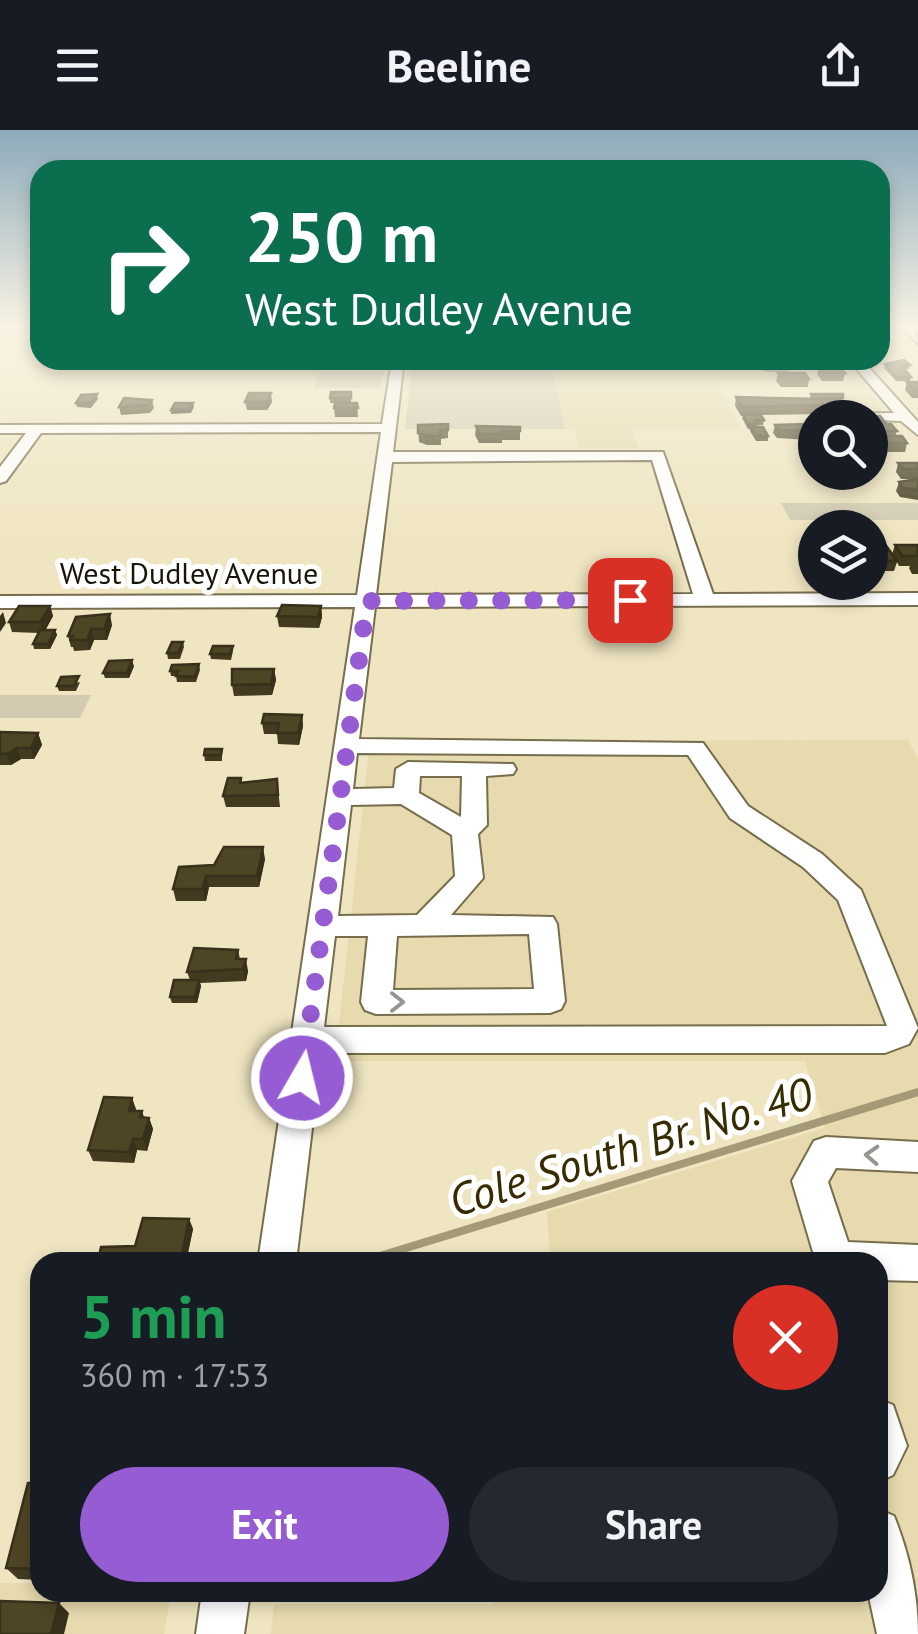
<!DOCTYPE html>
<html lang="en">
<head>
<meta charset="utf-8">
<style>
	:root { --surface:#171b24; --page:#242831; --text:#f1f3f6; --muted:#9ea1a6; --accent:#965cd3 }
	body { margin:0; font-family:"PT Sans",sans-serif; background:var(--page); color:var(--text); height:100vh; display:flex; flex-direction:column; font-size:38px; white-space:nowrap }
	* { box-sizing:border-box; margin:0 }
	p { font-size:32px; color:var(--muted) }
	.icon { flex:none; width:55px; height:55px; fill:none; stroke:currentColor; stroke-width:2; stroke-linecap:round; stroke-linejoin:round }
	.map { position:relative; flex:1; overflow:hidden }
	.sheet { position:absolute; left:30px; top:1122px; width:858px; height:350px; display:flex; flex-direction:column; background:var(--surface); border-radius:30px; box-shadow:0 5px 15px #0003 }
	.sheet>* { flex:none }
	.top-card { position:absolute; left:30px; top:30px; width:860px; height:210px; border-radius:30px; box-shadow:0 5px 15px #0003; background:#0b6e4f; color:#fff; overflow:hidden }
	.fabs { position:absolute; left:798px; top:270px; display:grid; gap:20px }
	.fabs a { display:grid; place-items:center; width:90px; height:90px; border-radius:50%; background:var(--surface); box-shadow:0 5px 15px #0003; font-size:50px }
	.pin { position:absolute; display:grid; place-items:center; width:85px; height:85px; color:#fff; margin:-42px; border-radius:20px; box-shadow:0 5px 15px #0006 }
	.me { position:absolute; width:110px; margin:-55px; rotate:8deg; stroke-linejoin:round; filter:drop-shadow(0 0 8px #0008) }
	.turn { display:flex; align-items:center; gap:35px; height:210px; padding:0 50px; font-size:45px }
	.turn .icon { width:130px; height:130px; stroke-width:2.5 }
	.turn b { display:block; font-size:70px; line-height:85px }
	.round { display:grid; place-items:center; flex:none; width:105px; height:105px; border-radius:52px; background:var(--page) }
	.summary { display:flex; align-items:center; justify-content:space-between; height:170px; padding:0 50px }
	h1 { font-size:60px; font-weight:700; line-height:75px; color:#1e9e55 }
	.cta { display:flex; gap:20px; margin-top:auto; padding:20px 50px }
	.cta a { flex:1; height:115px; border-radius:60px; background:var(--accent); color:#fff; font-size:40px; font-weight:700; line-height:115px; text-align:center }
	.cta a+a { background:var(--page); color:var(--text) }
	header { display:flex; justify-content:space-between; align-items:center; height:130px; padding:0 50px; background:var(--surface); font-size:45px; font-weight:700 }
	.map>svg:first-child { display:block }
	.built { fill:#e6daae }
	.green { fill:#d2cbb2 }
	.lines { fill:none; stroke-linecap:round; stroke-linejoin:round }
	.stream { stroke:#a49a77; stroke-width:8 }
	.minor-casing { stroke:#766d4c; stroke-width:4 }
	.minor { fill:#fff; fill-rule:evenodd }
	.wall { fill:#433b20 }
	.shaded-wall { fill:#37301a }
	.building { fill:#4e4525; stroke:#37301a; stroke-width:2.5 }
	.oneway { stroke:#97958f }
	.route { stroke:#965cd3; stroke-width:18; stroke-dasharray:0 32.4 }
	.labels { text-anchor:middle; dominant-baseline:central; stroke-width:10; stroke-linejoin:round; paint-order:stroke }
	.far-street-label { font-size:30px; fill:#181407; stroke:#fff }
	.near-water-label { font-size:45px; font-style:italic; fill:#372c00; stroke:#fff }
</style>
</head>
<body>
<header><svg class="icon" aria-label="menu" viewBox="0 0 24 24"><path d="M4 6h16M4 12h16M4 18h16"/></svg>Beeline<svg class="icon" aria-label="share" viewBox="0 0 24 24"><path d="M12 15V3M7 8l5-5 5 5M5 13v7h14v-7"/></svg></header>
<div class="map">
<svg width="918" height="1504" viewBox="0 0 918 1504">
	<rect width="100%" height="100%" fill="#efe5c1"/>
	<path class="built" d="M552,230H806L822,251H716L741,299H632L638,318H579L575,299H565Z
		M908,610L918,629V1504H271L274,1474H493V1462H878V1132H550L547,1082L825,998L805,931H335L370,611Z
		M0,1453H40V1462L171,1463L164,1504H0Z"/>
	<path class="green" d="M413,230H551L565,299H405Z
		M319,242H383L380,258H314Z
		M781,373H918V390H790Z
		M0,565H91L80,588H0Z"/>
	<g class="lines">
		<path class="stream" d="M360,1132L918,962"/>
		<defs>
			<path id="minor" d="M902,197H914L918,214Z
				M392,230H404L393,322H663L713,464L918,463V475L375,477L359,609L703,613L748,676L822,724L861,760L918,898L909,914L885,923H321L296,1132H258L355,477L0,478V466L357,465L381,302L41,303L6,351L0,353V337L26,303H0V295L382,294ZM652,330L693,464L376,465L392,332ZM357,623L688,625L730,688L803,737L838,770L887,896L324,897L335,806H368L361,872L365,880L376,884L550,883L561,879L565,871L557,794L553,787L451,785L483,748L478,704L487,695L486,646L513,644L516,639L513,634L408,632L396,639L394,658L353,659ZM420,646H462L461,687L419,663ZM401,674L452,705L455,746L417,785L338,786L351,675ZM529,804L534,859L393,860L397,806Z
				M748,230H795L798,235C785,243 758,242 748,230Z
				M849,230H862L918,292V305L901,291L826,288L833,284L894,283Z
				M826,1007L918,1012V1042L836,1038L828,1052L848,1112L918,1115V1151L878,1150V1132H816L792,1051L814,1011Z
				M878,1269L893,1275L907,1316L893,1345L878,1352Z
				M878,1379L894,1386C909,1423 918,1464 918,1504H877L868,1462H878Z
				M202,1462H250L244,1504H196Z"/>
		</defs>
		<use href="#minor" class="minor-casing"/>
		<use href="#minor" class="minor"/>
	</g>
	<path class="wall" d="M701,230H727L725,239H706Z
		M885,234L910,235L909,239H905L911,247L910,251H896L884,238Z
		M819,236L845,243L843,251H822L817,244Z
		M778,243L809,249L808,257H781L776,251Z
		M907,252H918V268H912L905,260Z
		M351,262V273H330V268Z
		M97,264L98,269L91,278L77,277L76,273Z
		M811,264L843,268L842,273H822L824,275L822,284L761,285L764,290L763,295H757V297L768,306V311H756L750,301V299H748L742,288L743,286H741L735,276L736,267L810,269Z
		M152,270L154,278L150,283L121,285L119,277Z
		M245,272H272L267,280H247Z
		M357,273L358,287H335L334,278Z
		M864,286H880L885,292V294H891L897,301L895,306H902L907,313L905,322H877L872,315L874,310H870V288H863Z
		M448,294V308L441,309V315H427L419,312L418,295Z
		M775,295L811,301L809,310L777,308L773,303Z
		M476,296L520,297V310H502V313H479L475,305Z
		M898,333H918V349H901L896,342Z
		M918,349V370L900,367L896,361L899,352Z
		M870,410L892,424L895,415H918V444H912L909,438L910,436H899L897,432L894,441H872L870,437Z
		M50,476L53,486L45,500H55L57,505L50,519H34L33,514L39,503L12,502L9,492Z
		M321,476L322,487L319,498L279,497L277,486Z
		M112,495L107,510H94L90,520L74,521L73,517H71L68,506Z
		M183,512L184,517L180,529H168L167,523Z
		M233,516V521L231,530L211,529L210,524Z
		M199,534L200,540L196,552H177L176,546H171L170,541Z
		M134,536L129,548H105L103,543Z
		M274,539L276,550L272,565L234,566L232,555Z
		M80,552L76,561H59L57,556Z
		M302,585L303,596L299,615L278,614L277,604H264L262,593Z
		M0,602L38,603L42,615L34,629H21L11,635H0Z
		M222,619V631H205L204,625Z
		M241,648L242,653L277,649L280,677H226L223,666Z
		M265,729L259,757H209L206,771H176L173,759L214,735Z
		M238,820L240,829L248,841L246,851L200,853L201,856L197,873H172L170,867L190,850L187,842Z
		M132,968L136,981H142L144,987L149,988L153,999L147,1021L137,1020L134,1033L93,1031L88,1020Z
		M189,1089L193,1099L186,1132H98L135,1116Z
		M40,1353V1450L18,1449L6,1438Z"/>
	<path class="shaded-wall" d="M575,230H607L575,233Z
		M271,263L272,272L267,280L266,272Z
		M193,273L194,277L191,283L171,284V280Z
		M50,476L53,486L44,503L40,492Z
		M321,476L322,487L319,498L318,487Z
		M3,482L6,493L0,502V486Z
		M110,484L112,495L107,510L104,499Z
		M91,499L94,510L90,520L87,510Z
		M55,500L57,505L50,519L48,514Z
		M132,530L134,536L129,548L127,543Z
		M274,539L276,550L272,565L271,554Z
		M302,585L303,596L299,615L298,603Z
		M38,603L42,615L34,629L31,618Z
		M17,618L21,629L11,635L7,624Z
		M263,717L265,729L259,757L257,746Z
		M206,746L209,757L206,771L203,759Z
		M246,829L248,841L246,851L243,839Z
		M199,850L201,856L197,873L195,867Z
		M132,968L136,979L133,992L129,981Z
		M149,988L153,999L147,1021L143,1009Z
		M133,1009L137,1020L134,1033L129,1022Z
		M189,1089L193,1099L186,1132H185L182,1124Z
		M59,1473L69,1483L64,1504H51Z"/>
	<path class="building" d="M904,230L910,235H901L911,247H897L885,234Z
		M819,236H839L845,243H824Z
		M778,243H805L809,249H782Z
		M907,252H918V260H915Z
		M331,262H351V268H330Z
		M249,263H271L266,272H245Z
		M97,264L90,273H76L81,265Z
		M811,264H843V268L813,269Z
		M736,267L819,269L824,275L742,277Z
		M124,268L152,270L149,275L119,277Z
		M175,273H193L190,278L171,280Z
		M335,273H357L358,278H334Z
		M743,284H760L764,290H755L757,294H748Z
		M864,286H880L885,292H870V288Z
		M448,294V300H440V306H427L418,303V295Z
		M807,294L811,301L778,300L775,295Z
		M891,294L897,301H870V295Z
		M476,296L520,297V301H501L502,304H480Z
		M750,297H763L768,306H757Z
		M874,306H902L907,313H880Z
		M898,333H918V339H903Z
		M918,349V360L903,358L899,352Z
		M870,410H882L897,431H875L870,423Z
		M895,415H918V426H902Z
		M282,475L321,476L318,487L277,486Z
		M19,476H50L40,492H9Z
		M110,484L104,499H91L87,510H71L73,506H68L76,487Z
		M40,500H55L48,514H33Z
		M172,512H183L178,523H167Z
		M213,516H233L230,524H210Z
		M132,530L127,543H103L109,531Z
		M199,534L195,547L176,546L178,541H170L172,535Z
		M232,539H274L271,554L232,555Z
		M79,546L74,556H57L61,547Z
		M264,584L302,585L298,603H277L279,593H262Z
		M0,602L38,603L31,618H17L7,624H0Z
		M205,619H222L221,625H204Z
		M228,648H241L240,653L277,649L278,665L223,666Z
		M224,717H263L257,746H206L203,759H173L179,737L214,735Z
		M194,818L238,820L236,829H246L243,839L187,842Z
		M174,850H199L195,867H170Z
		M104,967L132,968L129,981H142L140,987L149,988L143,1009H133L129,1022L88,1020Z
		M143,1088L189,1089L182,1124H133L131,1132H98L101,1117L135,1116Z
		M28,1353H40V1439L6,1438Z
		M0,1471L59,1473L51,1504H0Z"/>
	<defs><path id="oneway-chevron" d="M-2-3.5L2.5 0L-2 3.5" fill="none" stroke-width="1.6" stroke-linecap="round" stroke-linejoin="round" transform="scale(2.5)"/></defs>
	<g class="oneway">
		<use href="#oneway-chevron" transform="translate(397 872)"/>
		<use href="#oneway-chevron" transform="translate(872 1025) rotate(-177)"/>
	</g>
	<linearGradient id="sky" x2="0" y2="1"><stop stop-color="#8daabb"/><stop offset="0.48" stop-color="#f8f3e3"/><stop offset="1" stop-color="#f8f3e3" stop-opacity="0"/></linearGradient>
	<rect width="918" height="408" fill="url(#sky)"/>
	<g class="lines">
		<path class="route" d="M302,948L367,471L630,470"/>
	</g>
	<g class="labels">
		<g class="far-street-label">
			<text x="189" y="442">West Dudley Avenue</text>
		</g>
		<g class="near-water-label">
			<text transform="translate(630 1016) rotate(-17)">Cole South Br. No. 40</text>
		</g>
	</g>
</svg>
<div class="fabs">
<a><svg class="icon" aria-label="search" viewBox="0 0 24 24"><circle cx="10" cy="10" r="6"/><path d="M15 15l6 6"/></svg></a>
<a><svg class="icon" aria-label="layers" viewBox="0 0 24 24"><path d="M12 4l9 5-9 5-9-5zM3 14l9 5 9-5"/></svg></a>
</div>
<div class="pin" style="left:630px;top:470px;background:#d93025"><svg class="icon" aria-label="arrive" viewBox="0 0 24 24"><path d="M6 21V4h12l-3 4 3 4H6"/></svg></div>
<svg class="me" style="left:302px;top:948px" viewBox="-20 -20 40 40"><circle r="17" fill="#965cd3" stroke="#fff" stroke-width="3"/><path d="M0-11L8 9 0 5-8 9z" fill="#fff"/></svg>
<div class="top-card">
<div class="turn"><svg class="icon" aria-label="right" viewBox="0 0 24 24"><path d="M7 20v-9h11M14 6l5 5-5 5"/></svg><div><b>250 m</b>West Dudley Avenue</div></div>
</div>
<section class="sheet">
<div class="summary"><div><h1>5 min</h1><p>360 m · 17:53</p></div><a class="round" style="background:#d93025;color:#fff"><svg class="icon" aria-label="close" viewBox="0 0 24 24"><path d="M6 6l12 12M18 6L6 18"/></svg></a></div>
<div class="cta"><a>Exit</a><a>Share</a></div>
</section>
</div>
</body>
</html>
